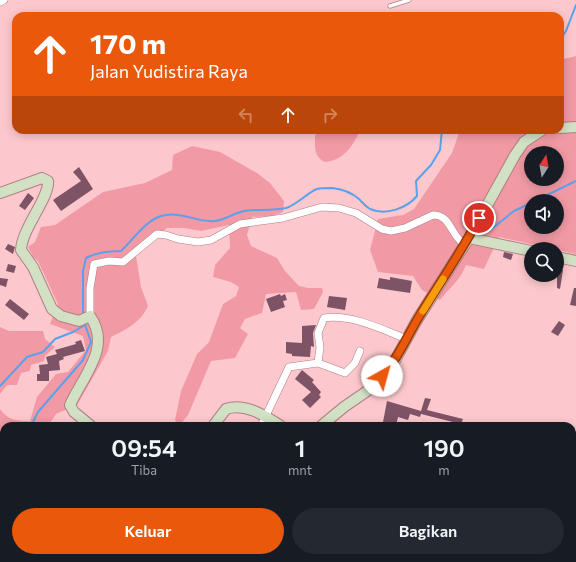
<!DOCTYPE html>
<html lang="id">
<head>
<meta charset="utf-8">
<style>
	:root { --surface:#171b24; --page:#242831; --text:#f1f3f6; --muted:#9ea1a6; --accent:#ea580c }
	body { margin:0; font-family:Commissioner,sans-serif; background:var(--page); color:var(--text); height:100vh; display:flex; flex-direction:column; font-size:15px; white-space:nowrap }
	* { box-sizing:border-box; margin:0 }
	p { font-size:13px; color:var(--muted) }
	.icon { flex:none; width:22px; height:22px; fill:none; stroke:currentColor; stroke-width:2; stroke-linecap:round; stroke-linejoin:round }
	.map { position:relative; flex:1; overflow:hidden }
	.sheet { position:absolute; left:0px; top:422px; width:576px; height:140px; display:flex; flex-direction:column; background:var(--surface); border-radius:12px 12px 0 0; box-shadow:0 2px 10px #0003 }
	.sheet>* { flex:none }
	.top-card { position:absolute; left:12px; top:12px; width:552px; height:122px; border-radius:12px; box-shadow:0 2px 10px #0003; background:#ea580c; color:#fff; overflow:hidden }
	.needle { width:26px; rotate:11deg }
	.fabs { position:absolute; left:524px; top:146px; display:grid; gap:8px }
	.fabs a { display:grid; place-items:center; width:40px; height:40px; border-radius:50%; background:var(--surface); box-shadow:0 2px 10px #0003; font-size:20px }
	.pin { position:absolute; display:grid; place-items:center; width:34px; height:34px; color:#fff; margin:-17px; border:2px solid #fff; border-radius:50%; box-shadow:0 1px 4px #0007 }
	.me { position:absolute; width:44px; margin:-22px; rotate:38deg; stroke-linejoin:round; filter:drop-shadow(0 0 3px #0008) }
	.turn { display:flex; align-items:center; gap:14px; height:84px; padding:0 12px; font-size:18px }
	.turn .icon { width:52px; height:52px; stroke-width:2.5 }
	.turn b { display:block; font-size:28px; line-height:34px }
	.lanes { display:flex; align-items:center; height:38px; padding:0 12px; background:#0003; justify-content:center; gap:20px; direction:ltr }
	.lanes .off { opacity:.35 }
	.eta { display:flex; justify-content:space-evenly; align-items:center; height:68px; text-align:center }
	.eta b { font-size:24px; font-weight:600; line-height:28px }
	.primary-button { display:flex; gap:8px; margin-top:auto; padding:8px 12px }
	.primary-button a { flex:1; height:46px; border-radius:24px; background:var(--accent); color:#fff; font-size:16px; font-weight:600; line-height:46px; text-align:center }
	.primary-button a+a { background:var(--page); color:var(--text) }
	.map>svg:first-child { display:block }
	.green { fill:#f19aa5; fill-rule:evenodd }
	.lines { fill:none; stroke-linecap:round; stroke-linejoin:round }
	.stream { stroke:#59a1ed; stroke-width:2 }
	.building { fill:#7d5365 }
	.lane-casing { stroke:#b07f85; stroke-width:5 }
	.street-casing { stroke:#b07f85; stroke-width:8 }
	.secondary-casing { stroke:#b07f85; stroke-width:12 }
	.lane { stroke:#fff; stroke-width:3.5 }
	.street { stroke:#fff; stroke-width:7 }
	.secondary { stroke:#d2e0c4; stroke-width:10 }
	.route-casing { stroke:#983908; stroke-width:10 }
	.route { stroke:#ea580c; stroke-width:7 }
	.slow { stroke:#f59e0b; stroke-width:7 }
</style>
</head>
<body>
<div class="map">
<svg width="576" height="562" viewBox="0 0 576 562">
	<rect width="100%" height="100%" fill="#fdc8cd"/>
	<path class="green" d="M576,56V254L499,237L484,269L466,265C460,281 450,287 440,300L422,290L413,276L378,272L370,250L378,219L403,215L414,209L452,153L460,130H560V60ZM531,153H557V179H531ZM531,201H557V227H531Z
		M324,130H360C353,146 344,160 325,162C313,157 315,145 315,135Z
		M192,146L220,152L257,173L270,183L284,201L283,212L272,216L252,217L247,235L251,246L277,258L285,271L299,286L308,288H322L323,292L314,309L301,310L296,292L266,294L262,313L245,319L240,328L248,334L235,358L211,361L188,415L179,426L175,420L181,391L197,354L209,342L223,304L236,296L239,287L231,282L213,277L215,265L230,248L229,225L201,231L184,228H167L136,256L141,287L148,306C140,323 127,329 111,337L108,351L77,405L56,414L48,426H4V517L0,522V409C8,420 16,421 30,421L37,397L56,374L68,372L86,350L83,336L50,324L58,304L38,261L34,258L28,247L35,242L41,227L55,225L103,192L145,183L172,170L173,155Z
		M0,327L9,331H43L45,339L55,347L45,356L44,361L31,365L30,371L21,373L17,385H7L0,394Z
		M572,464H576V562H472L480,561L479,558H572Z
		M128,558H147L150,562H120Z
		M173,558H419L421,560L425,558H463L467,562H172Z"/>
	<g class="lines">
		<path class="stream" d="M560,40L566,31L576,5
			M535,201L576,181
			M489,231L514,211L531,203
			M83,316V271L86,258C97,252 109,251 121,251C133,240 145,221 161,216C179,210 198,223 215,221C225,220 234,213 244,211C257,209 272,211 286,208C297,205 308,192 317,189C321,188 328,188 332,188C342,189 352,193 359,199C363,203 365,206 370,209C386,216 407,208 417,196L416,181L431,165L440,150L442,130
			M0,386L27,357L43,352L55,339L73,332L85,325
			M31,426L38,412L83,360L91,342L84,322
			M0,508L4,499"/>
	</g>
	<path class="building" d="M79,167L93,189L61,211L53,200L81,181L73,172Z
		M28,193L34,198L25,210L19,206Z
		M8,244L15,247L13,254L5,249Z
		M504,252L513,254L511,260L503,257Z
		M8,264L16,266L14,273L6,271Z
		M557,269L563,270L560,289L557,288Z
		M390,277L412,281L410,293L377,288L379,278L390,280Z
		M0,278L8,279L6,287L0,285Z
		M574,288H576V306L570,305Z
		M280,294L281,296L285,294L287,300L283,301L285,307L271,312L266,299Z
		M329,296L347,298L345,310L327,307Z
		M10,299L29,314L24,320L5,305Z
		M559,321L565,325L558,336L551,332Z
		M316,325L313,333L314,347L311,346L310,357L292,356V354L286,353V342L302,343V326Z
		M81,340L85,351L63,357L64,359L59,361L60,370L49,371V381H37V374H40L39,365L48,364L46,357L57,354L55,350L76,344L75,342Z
		M302,370L314,380L312,382L321,392L319,395L321,397L310,408L302,400L311,392L295,379Z
		M425,398L431,399L427,410L463,419L461,424L421,414L420,417L410,414L408,420L398,417L396,426L383,422L387,401L421,411Z"/>
	<g class="lines">
		<defs>
			<path id="lane" d="M390,6L409,0"/>
			<path id="street" d="M0,2L4,0
				M90,316V288L94,264L109,261L123,262L157,234L166,235L178,239L198,242L211,240L240,224L283,218L322,207L339,208L356,213L382,229L391,231L405,228L433,215C451,215 450,235 465,245
				M318,363L345,373L355,363L360,351
				M261,426L289,367L318,363L320,347L318,333L324,318C351,314 381,329 407,339
				M572,445L576,444"/>
			<path id="secondary" d="M560,128L576,127
				M0,193L42,178L48,181C50,197 22,228 21,250L33,267L52,309L61,316L79,321L90,316C112,347 83,376 70,405L74,412L91,426
				M469,238L515,155L524,142L542,130
				M557,257L576,261
				M213,426L226,409C245,402 265,416 281,426
				M321,426L344,407L373,387L392,366L417,320L469,238L531,251"/>
		</defs>
		<use href="#lane" class="lane-casing"/>
		<use href="#street" class="street-casing"/>
		<use href="#secondary" class="secondary-casing"/>
		<use href="#lane" class="lane"/>
		<use href="#street" class="street"/>
		<use href="#secondary" class="secondary"/>
	</g>
	<g class="lines">
		<defs>
			<path id="route" d="M382,376C397,360 406,339 417,320C438,285 461,253 479,218"/>
		</defs>
		<use href="#route" class="route-casing"/>
		<use href="#route" class="route"/>
		<path class="slow" d="M423,311L443,279"/>
	</g>
</svg>
<div class="fabs">
<a><svg class="needle" viewBox="-14 -14 28 28"><path d="M0-13l5 13h-10z" fill="#e53935"/><path d="M0 13l5-13h-10z" fill="#9ea1a6"/></svg></a>
<a><svg class="icon" aria-label="sound" viewBox="0 0 24 24"><path d="M4 9h4l5-4v14l-5-4H4zM17 9q2 3 0 6"/></svg></a>
<a><svg class="icon" aria-label="search" viewBox="0 0 24 24"><circle cx="10" cy="10" r="6"/><path d="M15 15l6 6"/></svg></a>
</div>
<div class="pin" style="left:479px;top:218px;background:#d93025"><svg class="icon" aria-label="arrive" viewBox="0 0 24 24"><path d="M6 21V4h12l-3 4 3 4H6"/></svg></div>
<svg class="me" style="left:382px;top:376px" viewBox="-20 -20 40 40"><circle r="19" fill="#fff"/><path d="M0-13L10 11 0 6-10 11z" fill="#ea580c"/></svg>
<div class="top-card">
<div class="turn"><svg class="icon" aria-label="ahead" viewBox="0 0 24 24"><path d="M12 20V5M6 11l6-6 6 6"/></svg><div><b>170 m</b>Jalan Yudistira Raya</div></div>
<div class="lanes"><svg class="icon off" aria-label="left" viewBox="0 0 24 24"><path d="M17 20v-9H6M10 6l-5 5 5 5"/></svg><svg class="icon" aria-label="ahead" viewBox="0 0 24 24"><path d="M12 20V5M6 11l6-6 6 6"/></svg><svg class="icon off" aria-label="right" viewBox="0 0 24 24"><path d="M7 20v-9h11M14 6l5 5-5 5"/></svg></div>
</div>
<section class="sheet">
<div class="eta">
<div><b>09:54</b><p>Tiba</p></div>
<div><b>1</b><p>mnt</p></div>
<div><b>190</b><p>m</p></div>
</div>
<div class="primary-button"><a>Keluar</a><a>Bagikan</a></div>
</section>
</div>
</body>
</html>
